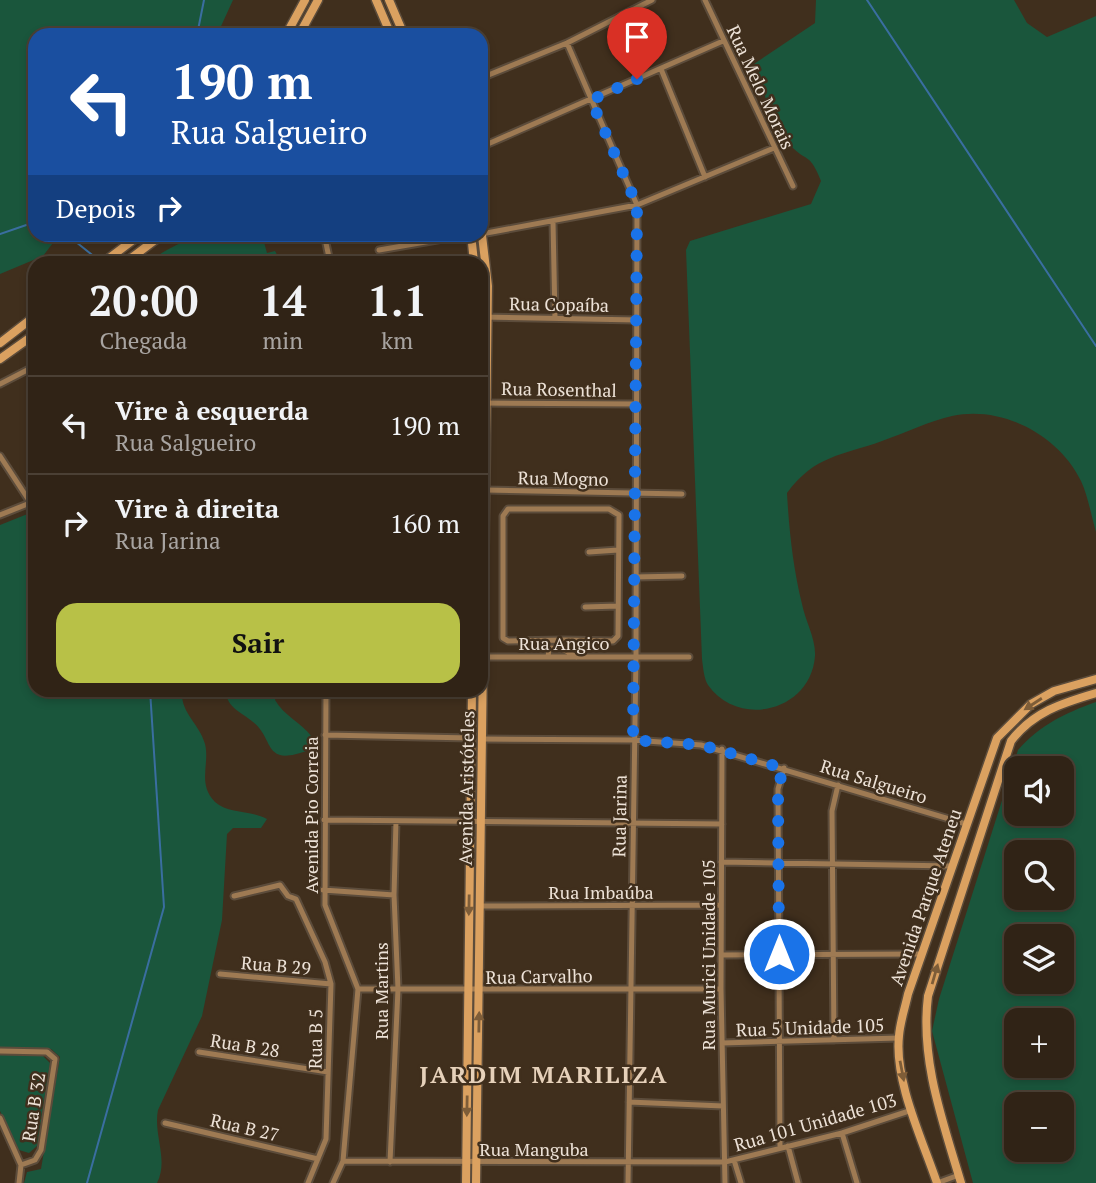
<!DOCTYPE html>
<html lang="pt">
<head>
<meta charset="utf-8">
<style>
	:root { --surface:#302316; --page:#382b1f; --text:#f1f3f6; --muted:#a8a4a1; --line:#4b4035; --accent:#b8c147 }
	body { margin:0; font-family:"PT Serif",serif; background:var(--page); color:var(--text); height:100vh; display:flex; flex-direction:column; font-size:26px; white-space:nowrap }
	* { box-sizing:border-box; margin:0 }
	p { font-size:23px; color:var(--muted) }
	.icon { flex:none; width:38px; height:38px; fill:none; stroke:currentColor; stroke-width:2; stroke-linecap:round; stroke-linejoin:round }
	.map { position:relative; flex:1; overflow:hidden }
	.panel { position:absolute; left:28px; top:256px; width:460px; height:441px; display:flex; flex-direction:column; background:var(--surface); border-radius:21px; box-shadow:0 4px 10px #0003,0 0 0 2px var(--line) }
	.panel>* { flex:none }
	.top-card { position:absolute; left:28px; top:28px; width:460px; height:214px; border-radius:21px; box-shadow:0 4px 10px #0003,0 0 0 2px var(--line); background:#1a4fa0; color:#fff; overflow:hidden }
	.buttons { position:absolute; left:1004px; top:756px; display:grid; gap:14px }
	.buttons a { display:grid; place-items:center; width:70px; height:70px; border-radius:14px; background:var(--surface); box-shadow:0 4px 10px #0003,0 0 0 2px var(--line); font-size:35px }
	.pin { position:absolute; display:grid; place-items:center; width:60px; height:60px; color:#fff; margin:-72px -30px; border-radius:50% 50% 50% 0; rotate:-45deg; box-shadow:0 0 7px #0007 }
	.pin .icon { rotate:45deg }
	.me { position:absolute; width:77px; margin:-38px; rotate:0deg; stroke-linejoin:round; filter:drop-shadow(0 0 5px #0008) }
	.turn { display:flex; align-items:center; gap:24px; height:147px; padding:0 28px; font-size:32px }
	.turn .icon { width:91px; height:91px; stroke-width:2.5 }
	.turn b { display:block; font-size:49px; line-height:60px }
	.then { display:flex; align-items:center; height:66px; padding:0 28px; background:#0003; gap:14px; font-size:26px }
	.eta { display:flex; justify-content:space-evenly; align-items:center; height:119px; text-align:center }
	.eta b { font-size:42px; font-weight:800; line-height:49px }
	.primary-button { display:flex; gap:14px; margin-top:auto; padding:14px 28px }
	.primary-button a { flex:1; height:80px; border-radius:21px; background:var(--accent); color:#111; font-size:28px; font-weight:800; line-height:80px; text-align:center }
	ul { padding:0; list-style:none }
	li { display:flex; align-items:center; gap:21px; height:98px; padding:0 28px; border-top:2px solid var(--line) }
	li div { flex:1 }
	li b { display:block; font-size:26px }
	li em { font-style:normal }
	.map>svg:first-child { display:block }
	.green { fill:#1a563c; fill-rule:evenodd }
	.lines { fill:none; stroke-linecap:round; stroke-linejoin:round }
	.stream { stroke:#3a6ea0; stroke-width:2 }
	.street-casing { stroke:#5c4c3b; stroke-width:9 }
	.secondary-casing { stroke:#5c4c3b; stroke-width:11 }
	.street { stroke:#9e7a53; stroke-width:5 }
	.secondary { stroke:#dba160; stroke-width:8 }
	.oneway { fill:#7e5d38 }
	.route { stroke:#1a73e8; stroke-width:12; stroke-dasharray:0 21.6 }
	.labels { text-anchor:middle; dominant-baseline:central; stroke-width:5; stroke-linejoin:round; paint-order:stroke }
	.street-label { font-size:18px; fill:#ede2d7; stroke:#402f1d }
	.district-label { font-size:24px; font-weight:bold; letter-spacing:2px; fill:#e6d1ba; stroke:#402f1d }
</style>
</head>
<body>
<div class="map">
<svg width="1096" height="1183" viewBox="0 0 1096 1183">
	<rect width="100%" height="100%" fill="#402f1d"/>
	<path class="green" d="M0,0H233L217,35H35V234L59,235L43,256L0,274Z
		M816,0H1014L1027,23L1047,37L1096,16V532C1091,515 1088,496 1081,481C1059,435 1002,405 952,416C929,421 905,433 882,441C841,456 815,455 787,493C789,529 793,568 802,604C805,620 816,639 815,656C811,711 739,729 708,685C704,679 703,667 702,659L686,250L690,241L811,204L821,181C809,151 808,164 790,145C771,125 764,90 754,64L815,23Z
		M196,235H232L238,241L262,235L267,253L275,251L281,262H149C164,250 179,244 196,235Z
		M35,511V690H182C180,713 199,723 205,744C210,764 197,784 215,802C228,814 251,810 267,819L261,828H233L227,834L222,920L202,1016L158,1110C153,1135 169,1159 157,1183H24L27,1172L41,1169L60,1057L51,1049L0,1047V525Z
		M225,690H278L275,700C284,716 301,722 312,737L309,750C262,768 275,739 253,722C240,711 228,709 225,690Z
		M1096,702V1183H973L932,1031L939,999L1018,750C1040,725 1065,713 1096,702ZM1017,768H1062V814H1017ZM1062,852V898H1017V852ZM1017,936H1062V982H1017ZM1017,1020H1062V1066H1017ZM1017,1104H1062V1150H1017Z
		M0,1054L43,1056L50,1063L37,1146L29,1153L19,1150L0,1111Z"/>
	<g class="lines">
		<path class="stream" d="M867,0L1096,346
			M197,35L204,0
			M0,234L35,222
			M66,234L96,258
			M87,1183L164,907L150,690"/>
		<defs>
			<path id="street" d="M705,0L793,186
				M567,43L637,205L636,656L628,1183
				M661,69L705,177
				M481,78L567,43L652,0
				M481,147L723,41
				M553,222L555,318
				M324,234L330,262
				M481,234L637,205L774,148
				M379,250L472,234
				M481,317L637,320
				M0,384L35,366
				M481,403L637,404
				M0,456L30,502
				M486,490L682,494
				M0,515L35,501
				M589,552L618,550
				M635,577L682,576
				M585,607L618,606
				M563,648L564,640L613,641L618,636L619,515L609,509H508L503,516V638L508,641L564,640
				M481,657H689
				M548,657L549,648C561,648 566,650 576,657
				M326,690L325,905L358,989L343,1161L333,1183
				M325,735L471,738
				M482,739L633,740L701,745L966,824
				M722,749L721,989L725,1183
				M324,820L722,824
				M721,862L952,866
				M323,890L394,895
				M234,896L280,885L288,896L296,899L325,962L331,984L326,1139L308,1183
				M480,906L721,905
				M721,955L922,954
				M220,974L331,984
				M358,989H721
				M834,1040L832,811L838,785
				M722,1043L899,1038
				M0,1051L47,1052L55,1059L41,1150L35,1160L21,1165
				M199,1052L328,1072
				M629,1102L723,1106
				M0,1118L21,1165L19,1183
				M165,1123L318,1159
				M842,1133L857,1183
				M788,1146L798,1183
				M780,1148L778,789L784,768
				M734,1160L741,1183
				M343,1161L725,1162L842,1133L912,1110
				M390,1162L398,989L394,895L396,821
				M937,1183L959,1175"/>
			<path id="secondary" d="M376,0L391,35
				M389,0L404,35
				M286,35L305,0
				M299,35L318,0
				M471,234L474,262
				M104,262L141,234
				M126,262L163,234
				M0,343L35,316
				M0,359L35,334
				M466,1183L472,690
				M476,1183L488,286L481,227
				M937,1183C923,1141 894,1081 899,1036C900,1022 905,1008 908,994L997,738L1031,704L1054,691L1096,679
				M961,1183C943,1122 920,1060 928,996L1011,741C1033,712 1062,703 1096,693"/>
		</defs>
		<use href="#street" class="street-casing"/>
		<use href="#secondary" class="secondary-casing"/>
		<use href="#street" class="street"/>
		<use href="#secondary" class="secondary"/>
	</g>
	<defs><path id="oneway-solid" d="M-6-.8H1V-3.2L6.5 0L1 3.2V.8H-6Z" transform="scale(1.75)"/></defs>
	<g class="oneway">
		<use href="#oneway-solid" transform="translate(1033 704) rotate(147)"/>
		<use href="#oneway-solid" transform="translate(469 905) rotate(91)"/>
		<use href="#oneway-solid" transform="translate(935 974) rotate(-74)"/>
		<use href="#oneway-solid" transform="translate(479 1022) rotate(-89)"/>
		<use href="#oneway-solid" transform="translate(902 1071) rotate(79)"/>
		<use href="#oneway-solid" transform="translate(467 1106) rotate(91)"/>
	</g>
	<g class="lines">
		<path class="route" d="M637,79L591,100L637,205L633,740L701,745L783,768L778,789L779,954"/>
	</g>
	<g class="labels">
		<g class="street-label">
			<text transform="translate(761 87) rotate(65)">Rua Melo Morais</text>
			<text transform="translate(559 304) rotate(1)">Rua Copaíba</text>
			<text transform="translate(559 389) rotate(1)">Rua Rosenthal</text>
			<text transform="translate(563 478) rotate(1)">Rua Mogno</text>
			<text x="564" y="643">Rua Angico</text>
			<text transform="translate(874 781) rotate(17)">Rua Salgueiro</text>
			<text transform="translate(466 788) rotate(-89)">Avenida Aristóteles</text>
			<text transform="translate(311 815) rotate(-90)">Avenida Pio Correia</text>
			<text transform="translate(619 816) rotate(-89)">Rua Jarina</text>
			<text x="601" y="892">Rua Imbaúba</text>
			<text transform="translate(925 897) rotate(-71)">Avenida Parque Ateneu</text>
			<text transform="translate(708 955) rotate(-90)">Rua Murici Unidade 105</text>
			<text transform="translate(276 965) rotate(5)">Rua B 29</text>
			<text transform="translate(539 976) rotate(-1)">Rua Carvalho</text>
			<text transform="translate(381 991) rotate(-90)">Rua Martins</text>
			<text transform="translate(810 1027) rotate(-2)">Rua 5 Unidade 105</text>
			<text transform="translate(315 1039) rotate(-89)">Rua B 5</text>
			<text transform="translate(245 1045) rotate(9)">Rua B 28</text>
			<text transform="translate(33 1107) rotate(-81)">Rua B 32</text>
			<text transform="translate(815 1122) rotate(-16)">Rua 101 Unidade 103</text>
			<text transform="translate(245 1127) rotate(13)">Rua B 27</text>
			<text x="534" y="1149">Rua Manguba</text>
		</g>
		<g class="district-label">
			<text x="544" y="1074">JARDIM MARILIZA</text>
		</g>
	</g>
</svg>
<div class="buttons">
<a><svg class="icon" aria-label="sound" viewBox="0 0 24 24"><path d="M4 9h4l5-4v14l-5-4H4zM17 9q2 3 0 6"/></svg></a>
<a><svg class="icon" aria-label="search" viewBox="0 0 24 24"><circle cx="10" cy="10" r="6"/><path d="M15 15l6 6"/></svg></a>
<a><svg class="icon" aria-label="layers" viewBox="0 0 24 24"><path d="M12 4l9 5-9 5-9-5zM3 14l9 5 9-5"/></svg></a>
<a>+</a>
<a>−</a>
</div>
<div class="pin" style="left:637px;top:79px;background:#d93025"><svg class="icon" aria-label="arrive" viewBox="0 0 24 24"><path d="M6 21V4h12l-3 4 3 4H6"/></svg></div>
<svg class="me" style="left:779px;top:954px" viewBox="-20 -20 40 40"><circle r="17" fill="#1a73e8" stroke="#fff" stroke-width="3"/><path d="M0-11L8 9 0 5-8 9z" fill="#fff"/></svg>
<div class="top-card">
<div class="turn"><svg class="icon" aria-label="left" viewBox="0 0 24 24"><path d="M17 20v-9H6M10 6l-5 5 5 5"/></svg><div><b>190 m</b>Rua Salgueiro</div></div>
<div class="then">Depois<svg class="icon" aria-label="right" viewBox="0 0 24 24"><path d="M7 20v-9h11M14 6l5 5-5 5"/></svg></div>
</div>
<section class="panel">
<div class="eta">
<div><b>20:00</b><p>Chegada</p></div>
<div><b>14</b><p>min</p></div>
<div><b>1.1</b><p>km</p></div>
</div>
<ul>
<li><svg class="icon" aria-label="left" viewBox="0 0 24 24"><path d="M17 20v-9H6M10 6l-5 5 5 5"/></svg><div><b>Vire à esquerda</b><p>Rua Salgueiro</p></div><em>190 m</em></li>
<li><svg class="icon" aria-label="right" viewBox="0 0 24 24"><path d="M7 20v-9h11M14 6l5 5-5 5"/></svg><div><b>Vire à direita</b><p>Rua Jarina</p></div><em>160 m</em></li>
</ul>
<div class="primary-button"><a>Sair</a></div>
</section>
</div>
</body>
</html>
